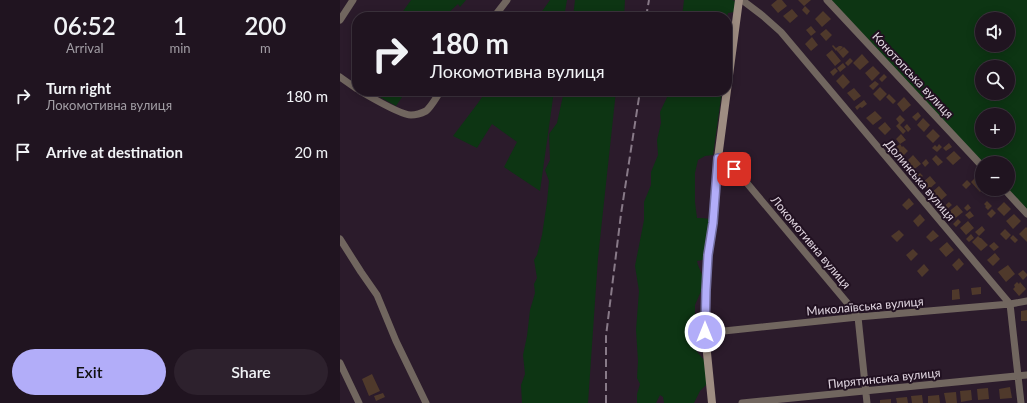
<!DOCTYPE html>
<html lang="en">
<head>
<meta charset="utf-8">
<style>
	:root { --surface:#201420; --page:#2d212d; --text:#f1f3f6; --muted:#a29ea5; --line:#3d333e; --accent:#b2adf9 }
	body { margin:0; font-family:Lato,sans-serif; background:var(--page); color:var(--text); height:100vh; display:flex; flex-direction:column; font-size:15px; white-space:nowrap }
	* { box-sizing:border-box; margin:0 }
	p { font-size:13px; color:var(--muted) }
	.icon { flex:none; width:22px; height:22px; fill:none; stroke:currentColor; stroke-width:2; stroke-linecap:round; stroke-linejoin:round }
	.map { position:relative; flex:1; overflow:hidden }
	.side { display:flex; flex-direction:column; background:var(--surface); width:340px }
	.side>* { flex:none }
	.top-card { position:absolute; left:12px; top:12px; width:380px; height:84px; border-radius:16px; box-shadow:0 2px 10px #0003,0 0 0 1px var(--line); background:#201420; color:var(--text); overflow:hidden }
	.tools { position:absolute; left:635px; top:12px; display:grid; gap:8px }
	.tools a { display:grid; place-items:center; width:40px; height:40px; border-radius:50%; background:var(--surface); box-shadow:0 2px 10px #0003,0 0 0 1px var(--line); font-size:20px }
	.pin { position:absolute; display:grid; place-items:center; width:34px; height:34px; color:#fff; margin:-17px; border-radius:8px; box-shadow:0 2px 6px #0006 }
	.me { position:absolute; width:44px; margin:-22px; rotate:0deg; stroke-linejoin:round; filter:drop-shadow(0 0 3px #0008) }
	.turn { display:flex; align-items:center; gap:14px; height:84px; padding:0 12px; font-size:18px }
	.turn .icon { width:52px; height:52px; stroke-width:2.5 }
	.turn b { display:block; font-size:28px; line-height:34px }
	.eta { display:flex; justify-content:space-evenly; align-items:center; height:68px; text-align:center }
	.eta b { font-size:24px; font-weight:600; line-height:28px }
	.action { display:flex; gap:8px; margin-top:auto; padding:8px 12px }
	.action a { flex:1; height:46px; border-radius:24px; background:var(--accent); color:#111; font-size:16px; font-weight:600; line-height:46px; text-align:center }
	.action a+a { background:var(--page); color:var(--text) }
	ul { padding:0; list-style:none }
	li { display:flex; align-items:center; gap:12px; height:56px; padding:0 12px }
	li div { flex:1 }
	li b { display:block; font-size:15px }
	li em { font-style:normal }
	main { display:flex; flex:1; min-height:0 }
	.map>svg:first-child { display:block }
	.green { fill:#0d3513; fill-rule:evenodd }
	.building { fill:#4f392b }
	.lines { fill:none; stroke-linecap:round; stroke-linejoin:round }
	.street { stroke:#71665f; stroke-width:7 }
	.secondary { stroke:#9e8d82; stroke-width:8 }
	.rail { stroke:#887a88; stroke-width:2; stroke-dasharray:8 4; stroke-linecap:butt }
	.route-casing { stroke:#7470a2; stroke-width:10 }
	.route { stroke:#b2adf9; stroke-width:7 }
	.labels { text-anchor:middle; dominant-baseline:central; stroke-width:4; stroke-linejoin:round; paint-order:stroke }
	.street-label { font-size:12px; fill:#e1d6e1; stroke:#211121 }
</style>
</head>
<body>
<main>
<section class="side">
<div class="eta">
<div><b>06:52</b><p>Arrival</p></div>
<div><b>1</b><p>min</p></div>
<div><b>200</b><p>m</p></div>
</div>
<ul>
<li><svg class="icon" aria-label="right" viewBox="0 0 24 24"><path d="M7 20v-9h11M14 6l5 5-5 5"/></svg><div><b>Turn right</b><p>Локомотивна вулиця</p></div><em>180 m</em></li>
<li><svg class="icon" aria-label="arrive" viewBox="0 0 24 24"><path d="M6 21V4h12l-3 4 3 4H6"/></svg><div><b>Arrive at destination</b></div><em>20 m</em></li>
</ul>
<div class="action"><a>Exit</a><a>Share</a></div>
</section>
<div class="map">
<svg width="687" height="403" viewBox="0 0 687 403">
	<rect width="100%" height="100%" fill="#2b1b2b"/>
	<path class="green" d="M71,0H126L120,7L118,4L104,17H59Z
		M210,0H227L224,17H198Z
		M235,0H285L284,17H233Z
		M344,0H392L395,1L394,12L388,13L387,17H342Z
		M491,0H687V210L668,189V163H643ZM642,19H668V45H642ZM642,67H668V93H642ZM642,115H668V141H642Z
		M32,91H66L56,106L31,92Z
		M146,91H214L200,191L164,167L177,142L152,124L137,148L113,136L138,103Z
		M224,91H276L258,258L248,403H182L181,385L185,374L183,355L187,336L190,310L195,293L194,284L197,278L194,260L197,255L202,235L207,202L209,181L205,170L210,160L209,134L217,123Z
		M330,91H382L373,155L365,156L358,160L355,173V202L357,218H362L370,219L367,259L357,261L358,265L365,282L355,305V317L351,324L354,338V348L364,360L368,383L360,391L354,403H324L323,397L320,395L316,403H297V394L300,384L297,378L298,361L296,330L299,291L295,266L304,220V202L311,185V172L318,155L317,140L321,123L320,112Z"/>
	<path class="building" d="M437,0H442L447,6L438,13L431,5Z
		M458,0H471L464,6Z
		M465,6L470,11L467,15L462,10Z
		M452,9L458,16L450,23L443,16Z
		M483,11L491,19L482,27L475,19Z
		M471,26L476,32L471,36L466,30Z
		M486,29L492,35L486,41L480,34Z
		M472,37L478,45L471,51L465,44Z
		M493,45L496,48L499,46H501L503,47L498,52L496,50V51L492,46Z
		M504,47L509,52L503,58L498,52Z
		M492,50L501,61L495,66L486,55Z
		M522,54L529,62L520,70L513,63Z
		M510,58L513,61L508,66L505,63Z
		M503,63L506,67L500,72L497,68Z
		M533,66L540,73L532,81L525,73Z
		M495,68L498,71L493,76L490,72Z
		M503,74L510,82L503,89L496,81Z
		M544,74L547,77L542,82L539,79Z
		M535,81L539,84L533,90L529,86Z
		M540,87L547,94L540,101L533,94Z
		M514,88L521,96L514,101L507,93Z
		M549,94L556,101L553,104L546,97Z
		M564,97L571,105L563,112L557,104Z
		M524,100L527,104L522,108L520,107L517,110L515,107Z
		M535,111L542,118L533,125L526,118Z
		M578,112L581,116L576,121L572,117Z
		M560,115L565,120L560,125L566,131L563,134L556,126L559,123L556,119Z
		M583,118L590,125L584,132L577,125Z
		M545,122L551,129L545,135L538,128Z
		M567,124L571,129L568,132L564,127Z
		M593,129L600,136L593,143L586,136Z
		M561,134L566,140L560,144L556,139Z
		M648,141H650L653,144L650,147L646,143Z
		M609,143L612,147L606,151L603,148Z
		M560,144L562,147L563,146L568,151L561,158L556,153L557,152L554,149Z
		M599,144L602,147L597,152L592,148L595,145L597,147Z
		M614,151L621,158L613,165L606,158Z
		M573,155L581,164L572,171L565,163Z
		M596,155L603,162L598,166L592,159Z
		M586,159L589,163L585,167L582,163Z
		M576,170L579,174L574,178L571,174Z
		M580,173L583,176L577,181L574,179Z
		M590,176L596,183L588,190L582,183Z
		M635,178L637,181L640,178L642,180V190L640,192L631,182Z
		M627,180L631,184L626,189L622,185Z
		M599,186L607,195L598,203L590,194Z
		M569,198L574,204L567,210L562,205Z
		M647,201L652,206L648,210L645,207L646,206L644,204Z
		M609,202L612,205L605,211L602,208Z
		M664,202L671,209L664,216L657,209Z
		M628,204L631,208L627,211L624,208Z
		M617,205L623,212L613,220L607,213Z
		M652,209L656,213L651,218L647,214Z
		M630,211L634,216L629,219L625,215Z
		M580,214L585,220L578,227L573,221Z
		M674,214L681,221L673,229L666,221Z
		M618,219L621,222L616,227L613,224Z
		M628,221L634,228L626,235L620,228Z
		M642,226L645,230L639,236L635,232Z
		M686,227L687,228V242L679,234Z
		M665,229L671,235L666,240L660,234Z
		M559,230L564,235L557,242L551,236Z
		M593,230L599,236L591,242L586,237Z
		M631,234L634,238L629,242L626,239Z
		M673,235L678,240L675,243L670,238Z
		M638,236L640,238H641L648,245L641,251L632,242Z
		M607,242L614,250L606,257L599,249Z
		M654,242L659,247L654,251L649,246Z
		M573,249L578,254L571,261L566,255Z
		M655,253L660,259L653,266L647,260Z
		M619,258L624,264L617,271L612,265Z
		M584,264L589,270L582,277L577,271Z
		M668,265L675,274L666,282L658,272Z
		M683,270L687,274V276L683,280L678,274Z
		M677,282L679,284L680,282L686,289L679,296L673,289L675,287L674,285Z
		M641,287V294L632,295L631,288Z
		M619,289L620,299L612,300V290Z
		M687,310V321H681V311Z
		M32,374L40,391L29,396L22,379Z
		M670,387L672,398L660,399L659,389Z
		M648,388L649,399L638,400L637,389Z
		M631,390L632,400L621,402L620,391Z
		M616,392L617,403H606L604,393Z
		M43,393L45,397L36,401L34,396Z
		M582,395L583,403H572L571,396Z
		M599,395L600,403H588V396Z
		M567,397L568,403H557L556,398Z
		M551,399V403H540V400Z"/>
	<g class="lines">
		<path class="street" d="M402,0L423,16L441,32L670,304L681,403
			M487,0L642,166
			M154,17L167,0
			M0,20L13,0
			M0,77L17,89
			M20,91C31,97 60,115 71,115C76,115 82,113 86,111C92,106 96,97 101,91
			M378,158L388,163L401,176L509,305L518,317L527,403
			M664,189L687,214
			M0,239L21,272L37,295L56,341L86,403
			M365,333L518,317L670,304L687,301
			M0,363L19,403
			M402,403L687,375"/>
		<path class="secondary" d="M372,403L365,333L366,290L368,255L373,223L378,158L399,0"/>
		<path class="rail" d="M306,17L309,0
			M266,403V336L281,214L300,91"/>
	</g>
	<g class="lines">
		<defs>
			<path id="route" d="M365,332L366,290L368,255L373,223L378,158L388,163L394,169"/>
		</defs>
		<use href="#route" class="route-casing"/>
		<use href="#route" class="route"/>
	</g>
	<g class="labels">
		<g class="street-label">
			<text transform="translate(573 75) rotate(47)">Конотопська вулиця</text>
			<text transform="translate(580 180) rotate(50)">Долинська вулиця</text>
			<text transform="translate(471 242) rotate(50)">Локомотивна вулиця</text>
			<text transform="translate(525 306) rotate(-5)">Миколаївська вулиця</text>
			<text transform="translate(544 378) rotate(-6)">Пирятинська вулиця</text>
		</g>
	</g>
</svg>
<div class="tools">
<a><svg class="icon" aria-label="sound" viewBox="0 0 24 24"><path d="M4 9h4l5-4v14l-5-4H4zM17 9q2 3 0 6"/></svg></a>
<a><svg class="icon" aria-label="search" viewBox="0 0 24 24"><circle cx="10" cy="10" r="6"/><path d="M15 15l6 6"/></svg></a>
<a>+</a>
<a>−</a>
</div>
<div class="pin" style="left:394px;top:169px;background:#d93025"><svg class="icon" aria-label="arrive" viewBox="0 0 24 24"><path d="M6 21V4h12l-3 4 3 4H6"/></svg></div>
<svg class="me" style="left:365px;top:332px" viewBox="-20 -20 40 40"><circle r="17" fill="#b2adf9" stroke="#fff" stroke-width="3"/><path d="M0-11L8 9 0 5-8 9z" fill="#fff"/></svg>
<div class="top-card">
<div class="turn"><svg class="icon" aria-label="right" viewBox="0 0 24 24"><path d="M7 20v-9h11M14 6l5 5-5 5"/></svg><div><b>180 m</b>Локомотивна вулиця</div></div>
</div>
</div>
</main>
</body>
</html>
